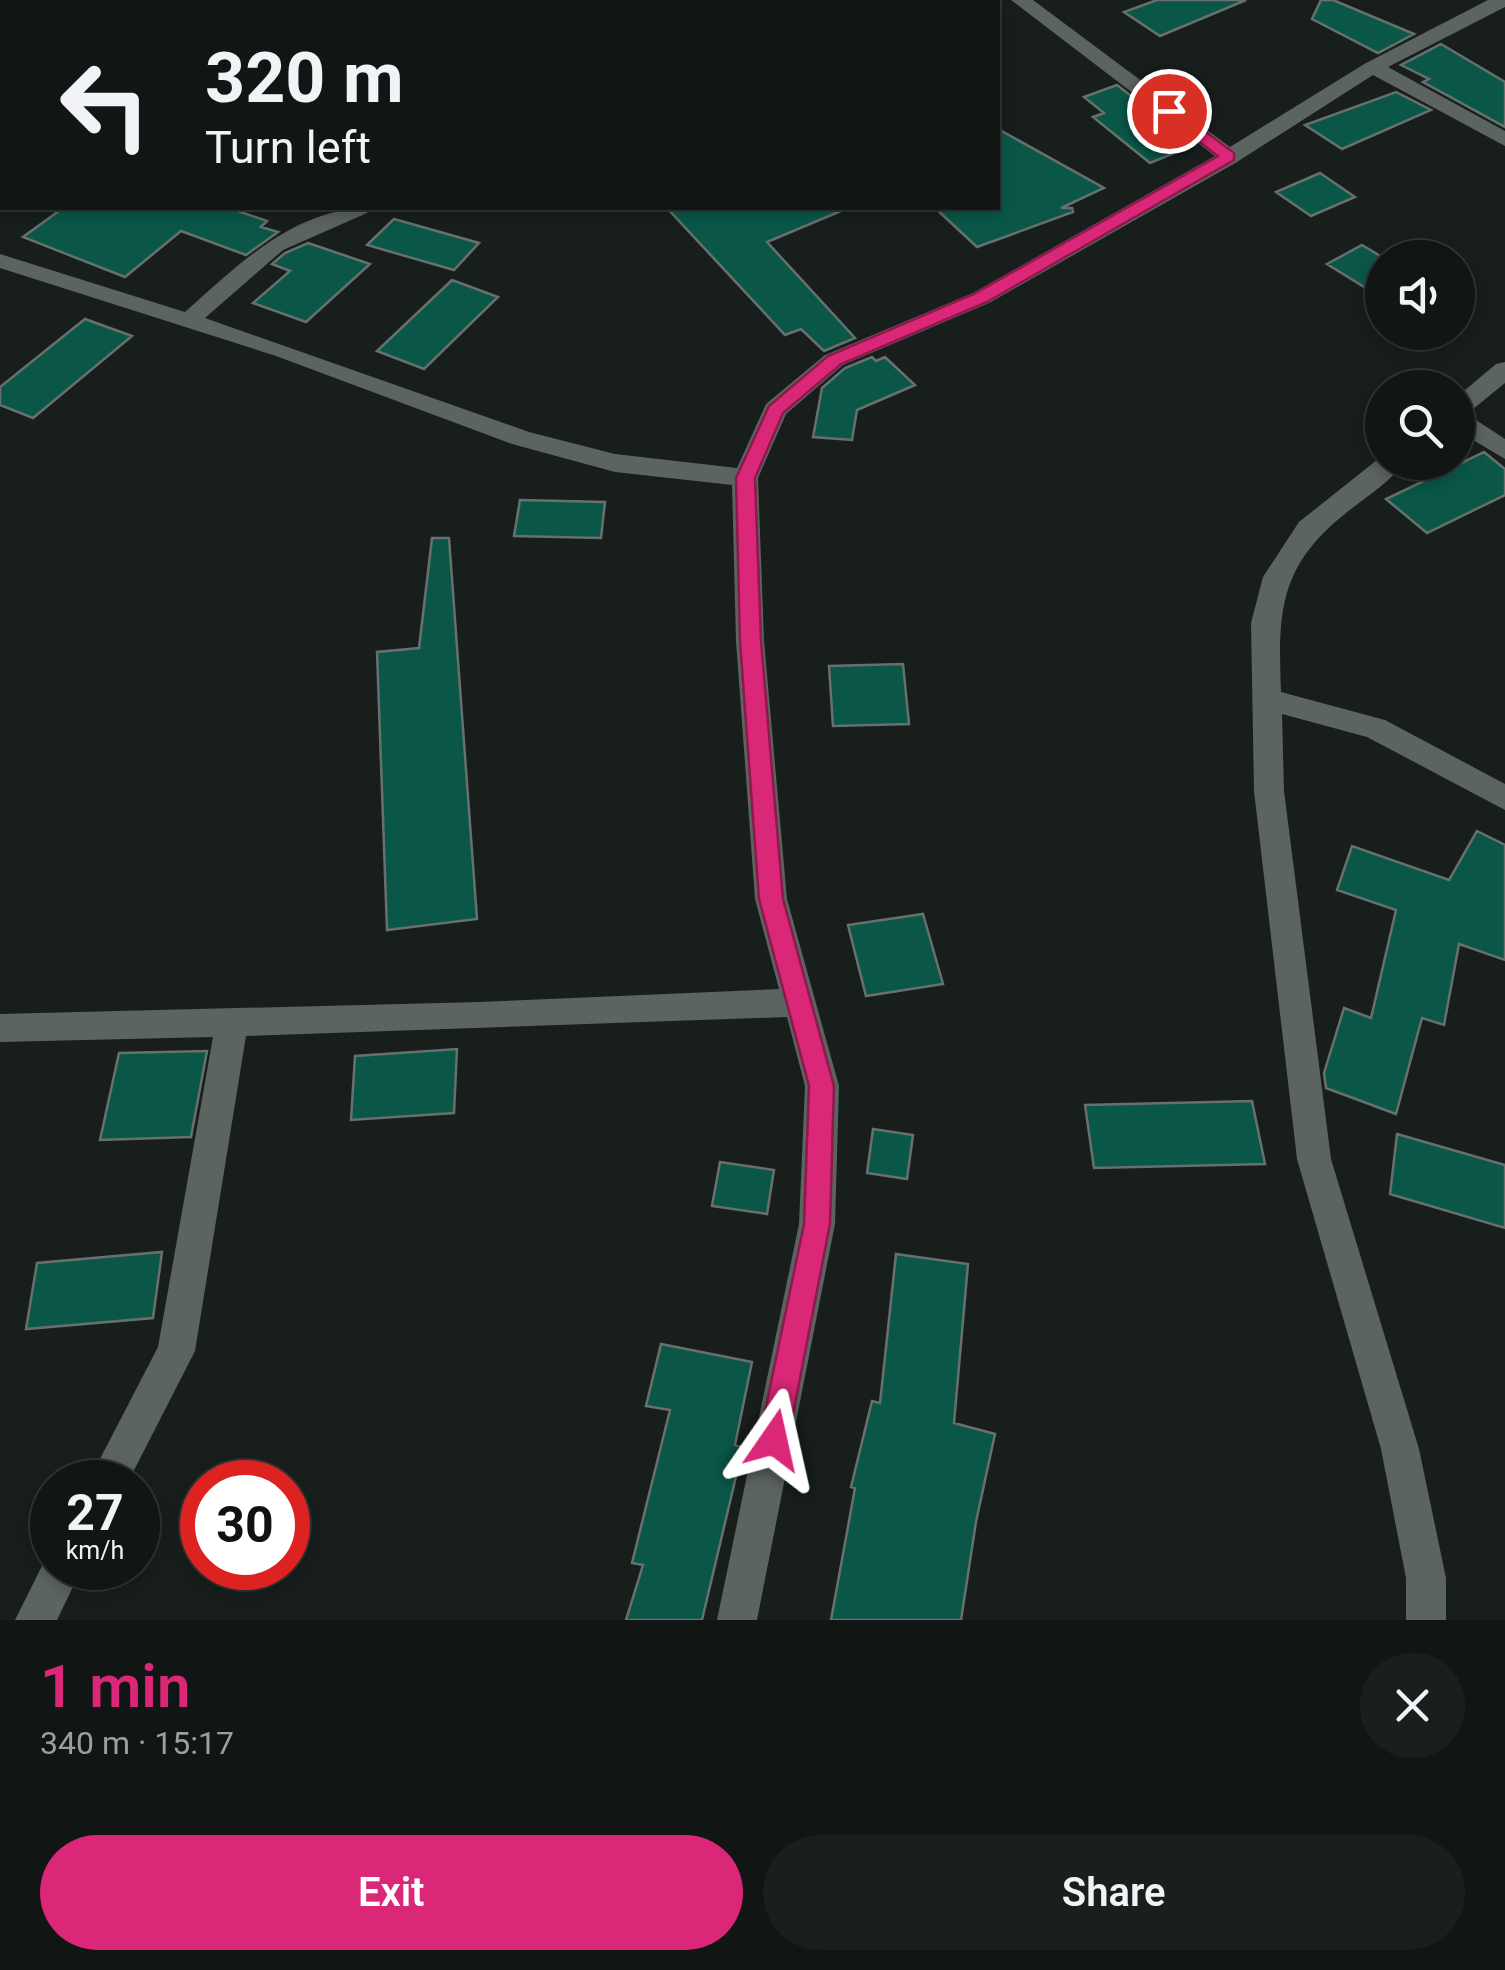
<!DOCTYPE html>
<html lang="en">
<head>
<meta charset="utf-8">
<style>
	:root { --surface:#111615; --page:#1a1f1e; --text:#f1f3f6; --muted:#9c9fa0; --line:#303534; --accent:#db2777 }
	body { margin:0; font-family:Roboto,sans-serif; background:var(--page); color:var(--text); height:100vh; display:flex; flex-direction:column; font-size:38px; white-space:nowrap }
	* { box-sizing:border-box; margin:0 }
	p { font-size:32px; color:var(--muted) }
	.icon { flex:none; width:55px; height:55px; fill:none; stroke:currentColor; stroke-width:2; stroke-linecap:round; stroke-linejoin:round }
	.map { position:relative; height:1620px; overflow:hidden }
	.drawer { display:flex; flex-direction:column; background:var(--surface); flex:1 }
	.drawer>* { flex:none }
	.hud { position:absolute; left:0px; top:0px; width:1000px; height:210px; box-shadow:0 5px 15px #0003,0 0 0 2px var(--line); background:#111615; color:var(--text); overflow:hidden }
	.tools { position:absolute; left:1365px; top:240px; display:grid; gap:20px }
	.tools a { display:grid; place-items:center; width:110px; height:110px; border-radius:50%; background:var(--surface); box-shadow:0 5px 15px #0003,0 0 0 2px var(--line); font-size:50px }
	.speed { position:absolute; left:30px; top:1460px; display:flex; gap:20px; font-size:50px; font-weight:700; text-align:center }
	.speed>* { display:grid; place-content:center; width:130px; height:130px; border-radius:50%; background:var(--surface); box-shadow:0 5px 15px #0003,0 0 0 2px var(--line); line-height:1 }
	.speed small { font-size:25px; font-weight:400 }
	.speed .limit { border:15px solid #d22; background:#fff; color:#111 }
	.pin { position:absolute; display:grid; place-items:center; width:85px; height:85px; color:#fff; margin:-42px; border:5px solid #fff; border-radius:50%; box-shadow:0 2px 10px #0007 }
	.me { position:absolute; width:110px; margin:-55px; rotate:11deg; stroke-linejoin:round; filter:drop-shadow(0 0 8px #0008) }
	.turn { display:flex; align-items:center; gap:35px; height:210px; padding:0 40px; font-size:45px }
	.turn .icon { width:130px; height:130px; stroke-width:2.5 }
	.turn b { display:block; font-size:70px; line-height:85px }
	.round { display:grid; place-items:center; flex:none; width:105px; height:105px; border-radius:52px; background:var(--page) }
	.summary { display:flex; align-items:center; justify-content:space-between; height:170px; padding:0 40px }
	h1 { font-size:60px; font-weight:600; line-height:75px; color:var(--accent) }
	.cta { display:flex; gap:20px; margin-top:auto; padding:20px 40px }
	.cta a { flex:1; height:115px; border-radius:60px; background:var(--accent); color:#fff; font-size:40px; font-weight:600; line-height:115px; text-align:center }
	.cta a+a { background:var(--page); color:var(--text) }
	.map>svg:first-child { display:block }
	.building { fill:#0a5748; stroke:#67706d; stroke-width:2.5 }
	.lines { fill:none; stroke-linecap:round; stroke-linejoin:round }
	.minor { fill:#5b6461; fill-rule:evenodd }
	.route { fill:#db2777; stroke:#8e194d; stroke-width:2.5 }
</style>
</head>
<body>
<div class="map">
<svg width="1505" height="1620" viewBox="0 0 1505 1620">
	<rect width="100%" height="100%" fill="#171e1c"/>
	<path class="building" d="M1157,0H1246L1160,36L1124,12Z
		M1321,0H1333L1414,34L1378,53L1312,19Z
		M1441,44L1505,82V127L1423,82L1429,79L1401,65Z
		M1117,85L1194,145L1150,163L1093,117L1104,113L1084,97Z
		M1396,92L1431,110L1342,149L1305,125Z
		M998,129L1104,188L1061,208H1072L1073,212L977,247L935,208H998Z
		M1320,173L1355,197L1311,216L1276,192Z
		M63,208H229L267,221L261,227L278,232L246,255L181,231L125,277L23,237Z
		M667,208H848L767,242L855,338L824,351L801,329L785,335Z
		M394,219L479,243L454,270L367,245Z
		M308,243L370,264L306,322L253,303L290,271L272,264L285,253Z
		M1362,245L1382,257V298L1327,264Z
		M452,280L498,297L424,369L377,351Z
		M85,319L132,336L33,418L0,405V387Z
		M872,357L876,361L885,357L915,385L857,410L852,440L813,437L822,388L845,368Z
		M1484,452L1505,469V495L1427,533L1386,499Z
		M520,500L605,502L601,538L514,536Z
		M432,538H449L477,919L387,930L377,652L419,648Z
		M903,664L909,724L833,726L829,666Z
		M1477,831L1505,845V960L1459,944L1444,1025L1422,1018L1396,1114L1326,1088L1324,1073L1344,1008L1371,1018L1396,910L1337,890L1352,846L1449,880Z
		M923,914L943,984L866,996L848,925Z
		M457,1049L454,1113L351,1120L355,1056Z
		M207,1051L191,1137L100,1140L119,1053Z
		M1252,1101L1265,1164L1094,1168L1085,1105Z
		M873,1129L913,1135L907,1179L867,1173Z
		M1397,1134L1505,1165V1228L1390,1194Z
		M720,1162L774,1170L767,1214L712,1206Z
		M162,1252L153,1318L26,1329L37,1263Z
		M896,1254L968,1264L954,1423L995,1434L976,1522L961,1620H831L855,1488L851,1487L872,1401L880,1403Z
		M661,1344L752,1362L735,1445L743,1447L702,1620H626L643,1565L632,1563L670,1410L646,1406Z"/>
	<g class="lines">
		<path class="minor" d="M1011,0H1033L1230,147L1366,63L1488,0H1505V7L1388,67L1505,131V146L1373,75L1237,162L989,303L843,365L786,414L758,478L764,641L787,899L839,1086L835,1224L757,1620H717L799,1224L805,1086L787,1017L246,1036L195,1351L128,1482H88L158,1347L213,1037L0,1042V1014L479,1002L779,989L755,899L736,641L732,485L615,472L512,444L276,356L0,268V254L185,312C238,265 294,208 370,208L367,213L283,250L205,318L529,432L615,454L737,468L766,404L825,355L973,293L1215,156Z
			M1505,362V383L1467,414L1505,439V459L1458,431V396L1496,364Z
			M1382,456V462H1404C1391,482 1364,498 1346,513C1279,566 1278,612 1281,692L1385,720L1505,784V810L1367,737L1282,714L1284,791L1331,1159L1419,1449L1446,1578V1620H1406V1578L1381,1449L1297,1159L1254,791L1251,623L1263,577L1299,522Z
			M52,1552V1568H82L57,1620H15L48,1554Z"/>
	</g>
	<path class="route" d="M1163,108H1174L1234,153V160L987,302L841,364L783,413L755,478L761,641L783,899L834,1086L830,1224L788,1440L784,1450L774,1455L763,1450L759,1440L804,1224L809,1086L759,899L740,641L736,478L769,406L828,356L974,294L1218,156L1163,114Z"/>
</svg>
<div class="tools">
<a><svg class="icon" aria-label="sound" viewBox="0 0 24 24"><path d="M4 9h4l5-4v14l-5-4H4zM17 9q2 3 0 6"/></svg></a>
<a><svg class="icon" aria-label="search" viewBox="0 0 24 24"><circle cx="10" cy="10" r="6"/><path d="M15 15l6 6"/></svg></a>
</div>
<div class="speed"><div>27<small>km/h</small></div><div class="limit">30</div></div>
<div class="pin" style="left:1169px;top:111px;background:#d93025"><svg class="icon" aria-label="arrive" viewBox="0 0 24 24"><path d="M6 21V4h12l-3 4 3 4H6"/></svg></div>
<svg class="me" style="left:774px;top:1440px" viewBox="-20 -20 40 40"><path d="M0-17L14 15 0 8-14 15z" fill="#db2777" stroke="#fff" stroke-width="4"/></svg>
<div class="hud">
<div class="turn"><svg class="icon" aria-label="left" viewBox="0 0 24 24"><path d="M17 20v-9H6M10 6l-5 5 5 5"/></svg><div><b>320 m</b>Turn left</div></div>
</div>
</div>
<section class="drawer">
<div class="summary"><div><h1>1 min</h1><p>340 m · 15:17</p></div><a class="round"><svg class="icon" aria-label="close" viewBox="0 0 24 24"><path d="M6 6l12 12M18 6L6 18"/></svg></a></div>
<div class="cta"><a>Exit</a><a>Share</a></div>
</section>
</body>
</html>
